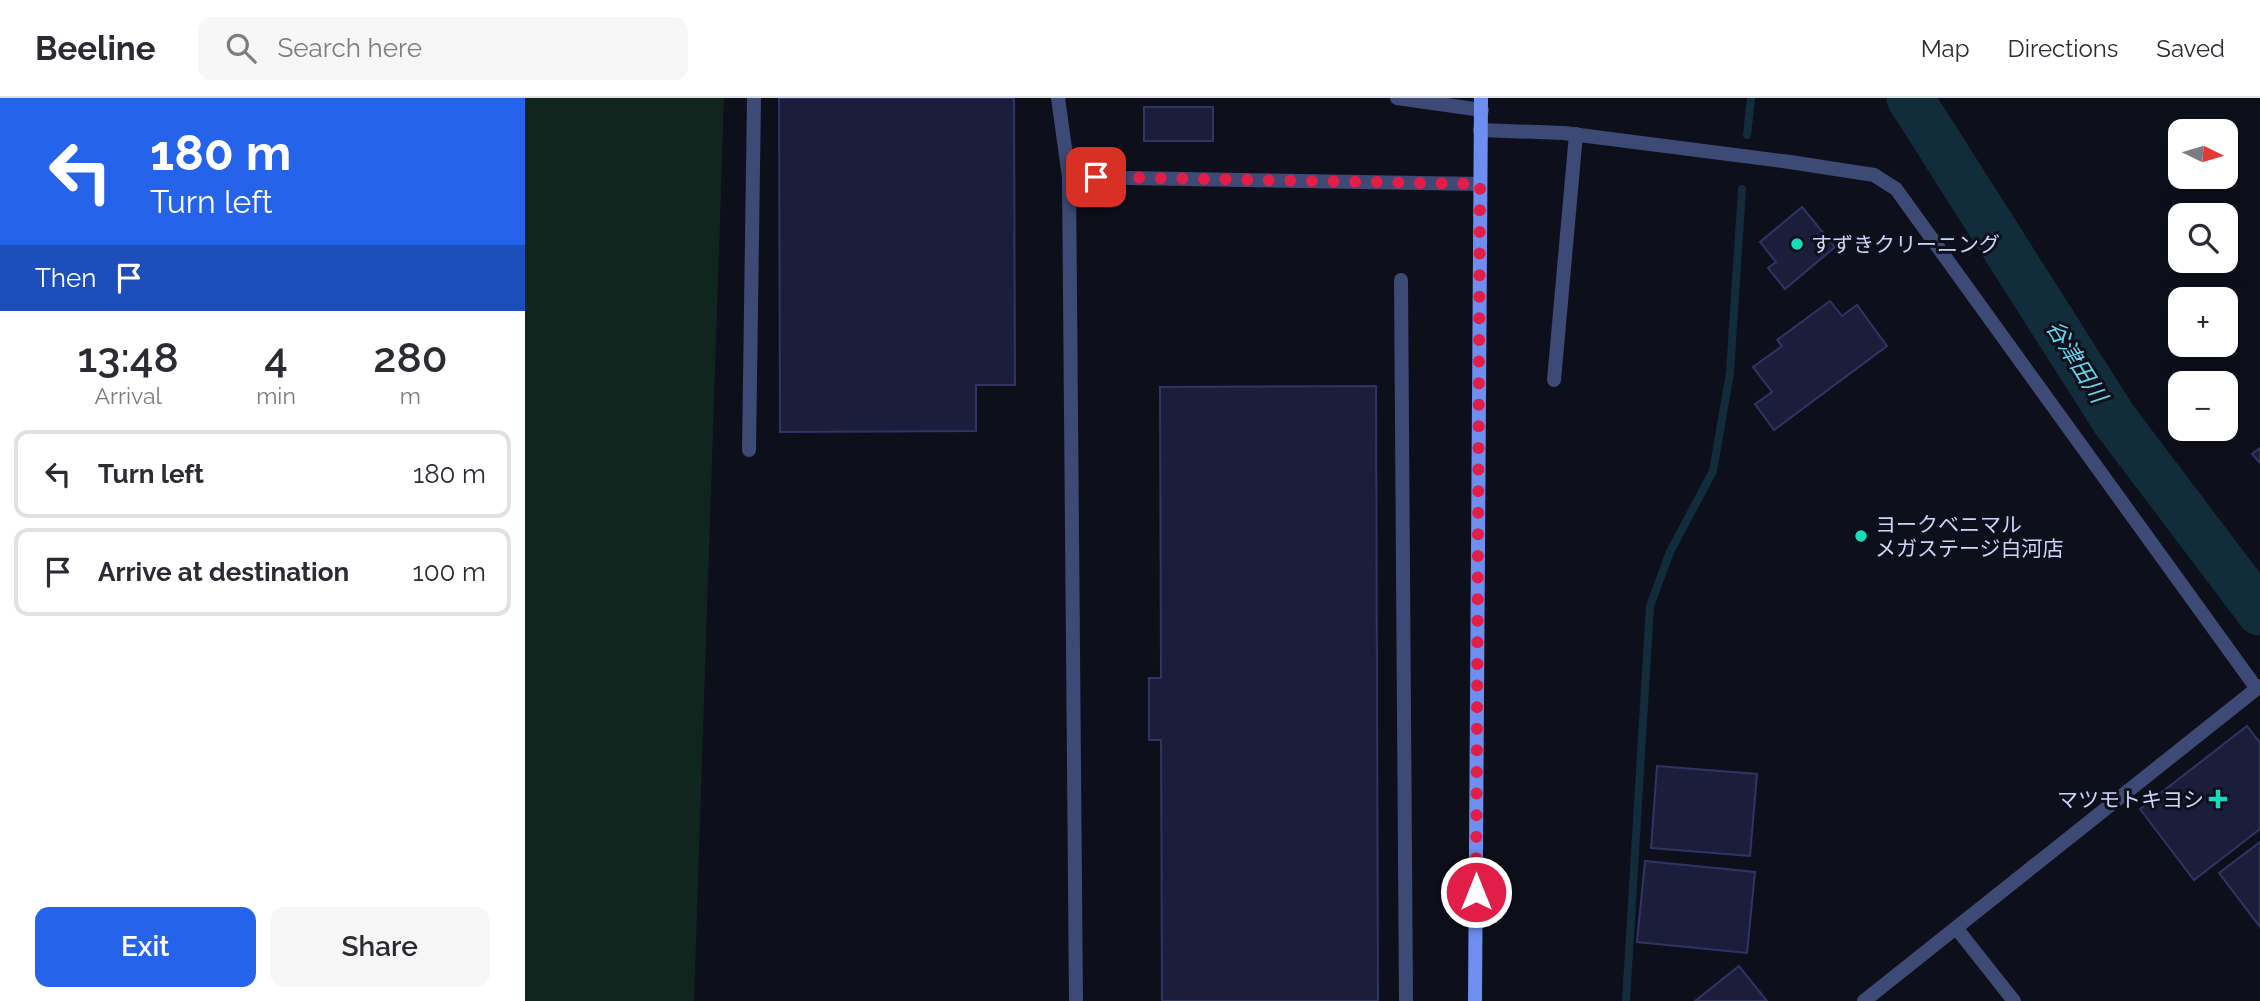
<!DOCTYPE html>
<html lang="en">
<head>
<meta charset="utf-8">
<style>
	:root { --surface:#fff; --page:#f7f7f7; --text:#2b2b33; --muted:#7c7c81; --line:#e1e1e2; --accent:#2563eb }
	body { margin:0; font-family:Raleway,"Noto Sans JP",sans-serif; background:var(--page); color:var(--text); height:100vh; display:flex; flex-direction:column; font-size:26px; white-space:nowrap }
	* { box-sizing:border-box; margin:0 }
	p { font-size:23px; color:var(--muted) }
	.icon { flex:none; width:38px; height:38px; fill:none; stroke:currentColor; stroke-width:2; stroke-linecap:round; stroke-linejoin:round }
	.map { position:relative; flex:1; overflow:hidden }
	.panel { display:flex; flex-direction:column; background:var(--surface); width:525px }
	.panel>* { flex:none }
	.top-card { background:#2563eb; color:#fff; overflow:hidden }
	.needle { width:46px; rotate:95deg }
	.controls { position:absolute; left:1643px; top:21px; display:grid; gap:14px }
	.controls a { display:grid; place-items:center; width:70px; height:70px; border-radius:14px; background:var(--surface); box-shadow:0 4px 18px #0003; font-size:35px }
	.pin { position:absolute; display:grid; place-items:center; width:60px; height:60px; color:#fff; margin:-30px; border-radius:14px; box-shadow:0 4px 10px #0006 }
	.me { position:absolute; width:77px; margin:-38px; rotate:0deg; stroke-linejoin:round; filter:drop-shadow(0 0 5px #0008) }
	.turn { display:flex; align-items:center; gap:24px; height:147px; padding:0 35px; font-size:32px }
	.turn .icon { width:91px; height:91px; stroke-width:2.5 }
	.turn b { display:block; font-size:49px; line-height:60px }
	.then { display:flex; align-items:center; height:66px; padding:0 35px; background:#0003; gap:14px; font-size:26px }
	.eta { display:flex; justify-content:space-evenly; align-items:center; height:119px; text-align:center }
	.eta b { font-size:42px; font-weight:600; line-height:49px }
	.cta { display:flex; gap:14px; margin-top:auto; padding:14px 35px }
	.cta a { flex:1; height:80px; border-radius:14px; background:var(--accent); color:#fff; font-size:28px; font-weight:600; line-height:80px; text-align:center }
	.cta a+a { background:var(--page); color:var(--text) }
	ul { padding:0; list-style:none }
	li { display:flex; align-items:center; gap:21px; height:88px; margin:0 14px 10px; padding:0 21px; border:4px solid var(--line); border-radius:14px }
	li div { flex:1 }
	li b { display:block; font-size:26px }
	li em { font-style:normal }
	header { display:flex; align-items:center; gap:42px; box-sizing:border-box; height:98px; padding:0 35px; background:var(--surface); border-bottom:2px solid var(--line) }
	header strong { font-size:33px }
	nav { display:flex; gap:38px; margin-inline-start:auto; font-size:24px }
	.search { width:490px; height:63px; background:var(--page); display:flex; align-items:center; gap:18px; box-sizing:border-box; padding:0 24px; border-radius:14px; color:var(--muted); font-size:26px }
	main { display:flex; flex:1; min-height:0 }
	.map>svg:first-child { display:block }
	.green { fill:#11251f }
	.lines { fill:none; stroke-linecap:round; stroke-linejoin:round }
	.stream { stroke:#112d3c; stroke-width:8 }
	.river { stroke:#112d3c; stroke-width:47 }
	.building { fill:#1b1e3a; stroke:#303464; stroke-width:2 }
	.lane { stroke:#3d4a76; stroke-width:14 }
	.street { stroke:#3d4a76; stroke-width:14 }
	.secondary { stroke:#6e8ef0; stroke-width:14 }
	.route { stroke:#e11d48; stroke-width:12; stroke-dasharray:0 21.6 }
	.poi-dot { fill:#17dbb9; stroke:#0d0f1b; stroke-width:2.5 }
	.labels { text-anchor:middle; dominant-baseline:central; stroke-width:6; stroke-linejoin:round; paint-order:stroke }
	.poi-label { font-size:21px; fill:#cdd4fa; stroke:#0d0f1b; text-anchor:start }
	.water-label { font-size:23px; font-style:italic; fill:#66d5ef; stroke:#0d0f1b }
</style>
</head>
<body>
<header>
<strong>Beeline</strong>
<div class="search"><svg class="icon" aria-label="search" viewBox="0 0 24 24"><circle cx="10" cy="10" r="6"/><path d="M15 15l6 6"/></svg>Search here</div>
<nav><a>Map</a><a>Directions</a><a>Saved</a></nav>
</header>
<main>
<section class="panel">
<div class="top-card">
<div class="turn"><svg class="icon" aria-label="left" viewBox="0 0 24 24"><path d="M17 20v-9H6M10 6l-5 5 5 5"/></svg><div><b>180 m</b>Turn left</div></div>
<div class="then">Then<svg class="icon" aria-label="arrive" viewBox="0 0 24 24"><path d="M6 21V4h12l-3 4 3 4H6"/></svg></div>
</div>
<div class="eta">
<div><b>13:48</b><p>Arrival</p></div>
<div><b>4</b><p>min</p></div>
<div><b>280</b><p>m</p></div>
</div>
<ul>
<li><svg class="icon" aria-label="left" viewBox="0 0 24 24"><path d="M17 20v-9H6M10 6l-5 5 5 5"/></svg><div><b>Turn left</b></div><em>180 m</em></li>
<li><svg class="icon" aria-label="arrive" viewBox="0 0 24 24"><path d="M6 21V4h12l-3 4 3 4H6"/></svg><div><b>Arrive at destination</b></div><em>100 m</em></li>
</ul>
<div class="cta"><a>Exit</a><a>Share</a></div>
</section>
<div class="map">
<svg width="1735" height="903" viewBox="0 0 1735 903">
	<rect width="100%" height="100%" fill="#0d0f1b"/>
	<path class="green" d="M0,0H199L169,903H0Z"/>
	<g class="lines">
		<path class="stream" d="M1222,37L1226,0
			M1101,903L1125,508L1145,454L1188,373L1205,275L1217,91"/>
		<path class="river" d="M1385,0L1589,321L1735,514"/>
	</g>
	<path class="building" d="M254,0H489L490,287H451V333L255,334Z
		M619,9H688V43H619Z
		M1277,109L1310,149L1260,191L1243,170L1251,164L1235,144Z
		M1305,203L1317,218L1332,207L1362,248L1249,332L1230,306L1247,294L1228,269L1257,248L1252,242Z
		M851,288L853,903H637L636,642H624V580H636L635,289Z
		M1735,350V365L1727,356Z
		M1722,628L1735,645V731L1669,782L1615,711Z
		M1132,668L1232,676L1225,758L1126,750Z
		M1735,744V829L1694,775Z
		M1120,763L1230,774L1222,855L1112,844Z
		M1214,868L1242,903H1170Z"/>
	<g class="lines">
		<path class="lane" d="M533,0L544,79
			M876,182L881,903
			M224,352L229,0
			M551,903L544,79L955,86"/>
		<path class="street" d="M872,0L957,12
			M955,32L1039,35L1265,64L1349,77L1371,91L1732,591
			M1029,282L1051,36
			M1432,831L1489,903
			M1339,903L1735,588"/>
		<path class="secondary" d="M950,903L956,0"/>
	</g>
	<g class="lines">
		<path class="route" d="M571,79L955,86L951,794"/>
	</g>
	<g class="poi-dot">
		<circle cx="1272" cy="146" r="7"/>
		<circle cx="1336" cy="438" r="7"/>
		<path d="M1689.5 690.5h7v7h7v7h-7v7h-7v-7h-7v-7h7z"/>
	</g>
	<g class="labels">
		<g class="poi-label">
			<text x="1286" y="146">すずきクリーニング</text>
			<text x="1350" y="426">ヨークベニマル<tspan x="1350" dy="24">メガステージ白河店</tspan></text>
			<text x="1679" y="701" text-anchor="end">マツモトキヨシ</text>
		</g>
		<g class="water-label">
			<text transform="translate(1552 263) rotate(58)">谷津田川</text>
		</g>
	</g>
</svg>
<div class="controls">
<a><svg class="needle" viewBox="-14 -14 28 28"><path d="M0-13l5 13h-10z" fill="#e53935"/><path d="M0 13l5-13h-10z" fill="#7c7c81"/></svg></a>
<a><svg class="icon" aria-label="search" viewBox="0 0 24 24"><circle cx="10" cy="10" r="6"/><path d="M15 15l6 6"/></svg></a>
<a>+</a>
<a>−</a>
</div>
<div class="pin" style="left:571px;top:79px;background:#d93025"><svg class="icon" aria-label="arrive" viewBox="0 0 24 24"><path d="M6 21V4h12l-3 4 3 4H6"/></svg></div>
<svg class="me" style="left:951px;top:794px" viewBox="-20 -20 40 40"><circle r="17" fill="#e11d48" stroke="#fff" stroke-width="3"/><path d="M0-11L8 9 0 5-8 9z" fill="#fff"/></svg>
</div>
</main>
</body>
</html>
